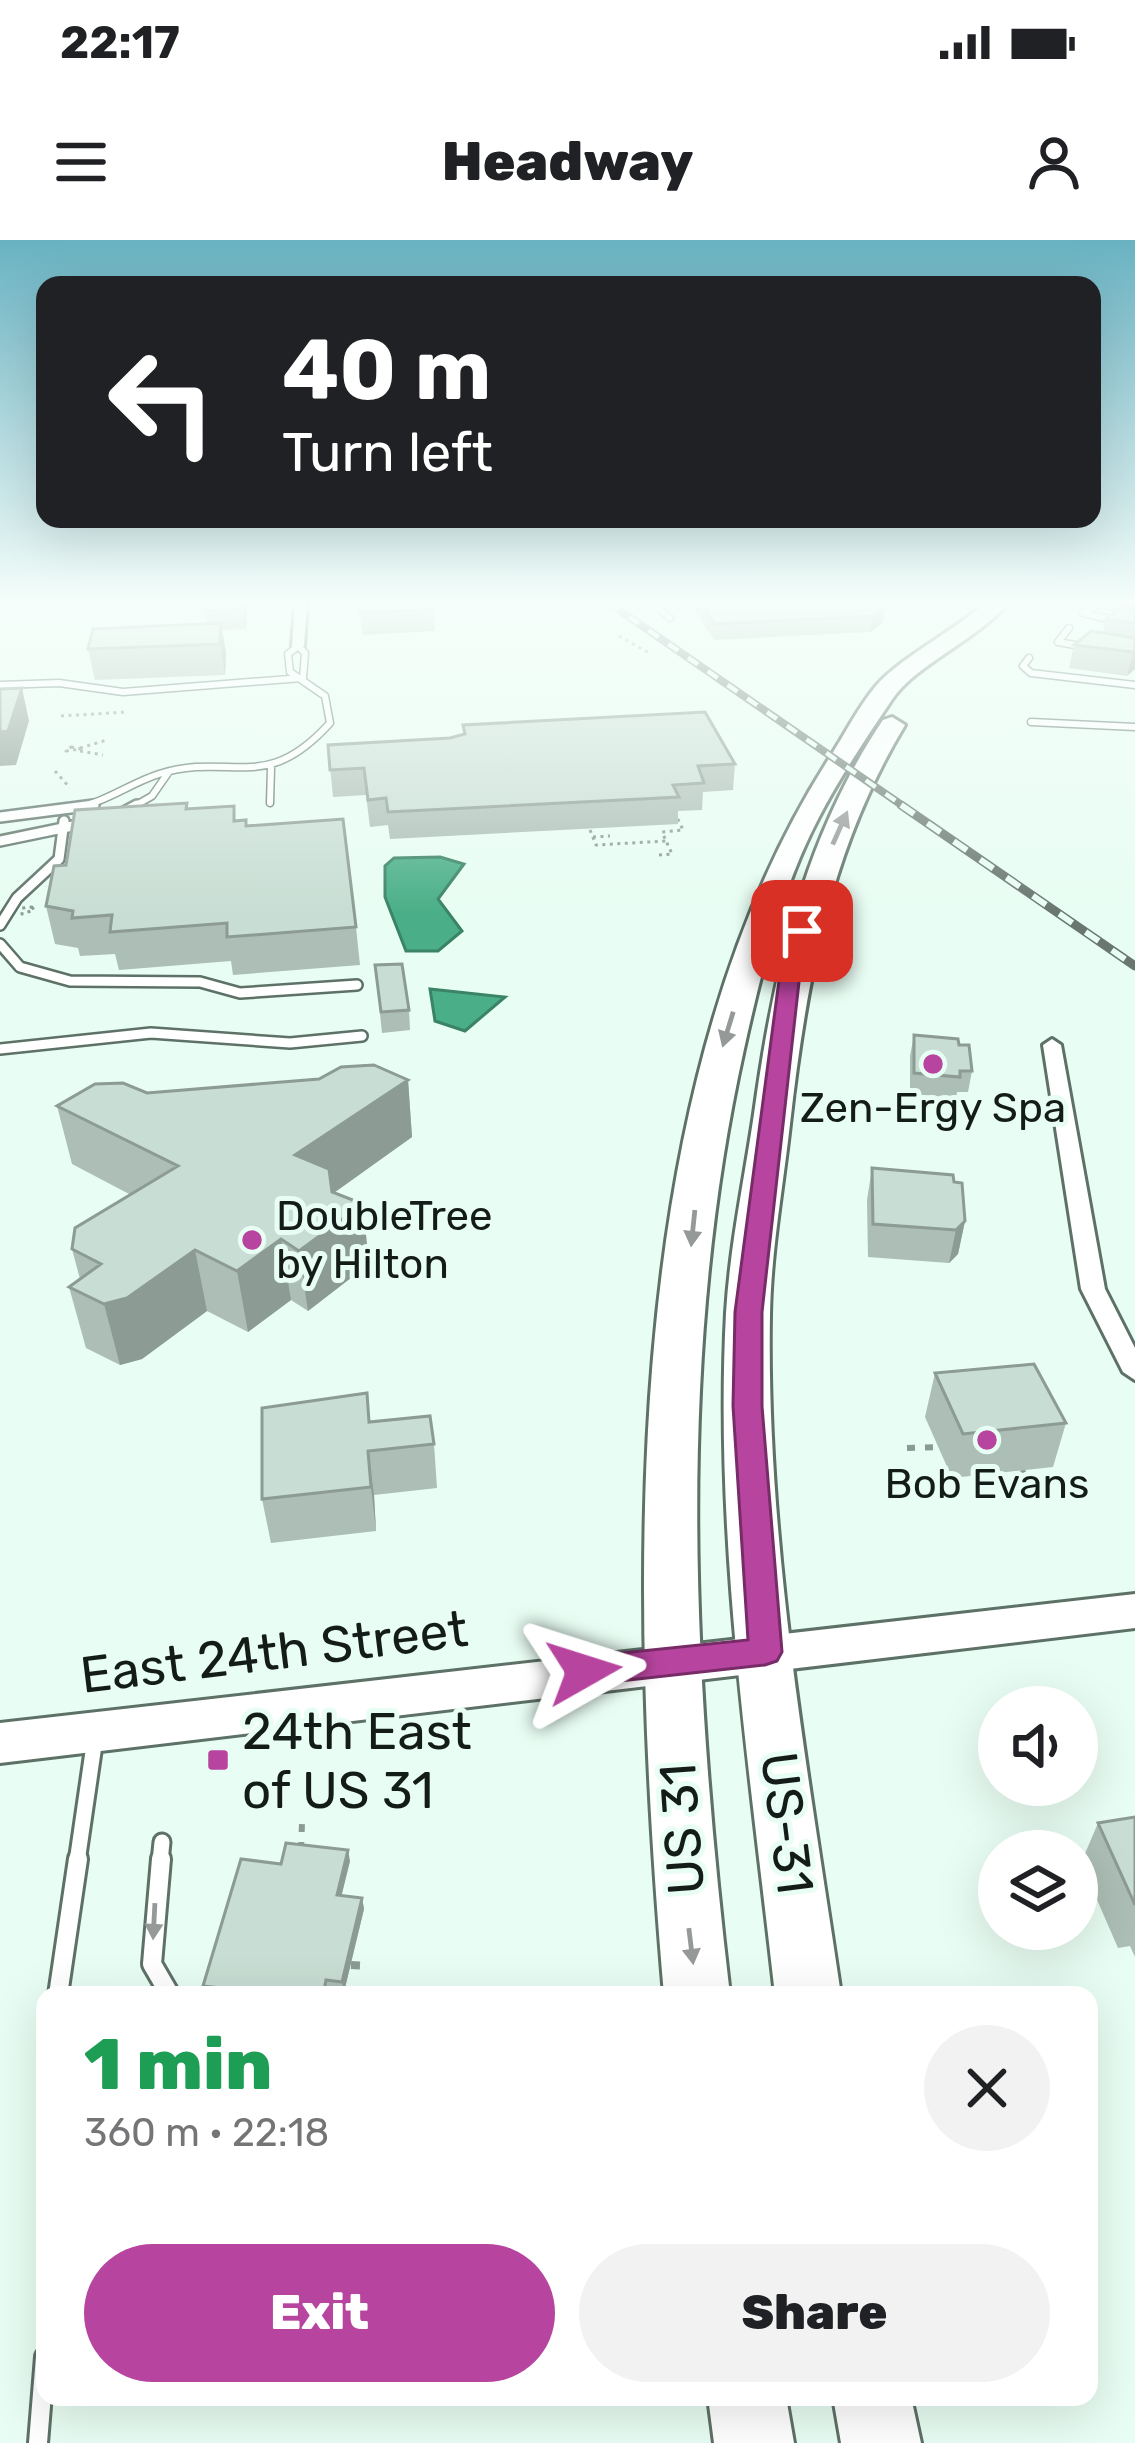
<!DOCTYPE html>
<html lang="en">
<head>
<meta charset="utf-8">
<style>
	:root { --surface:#fff; --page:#f2f2f2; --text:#202124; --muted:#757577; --accent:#b7449f }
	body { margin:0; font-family:Rubik,sans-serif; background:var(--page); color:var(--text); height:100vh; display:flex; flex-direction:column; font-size:45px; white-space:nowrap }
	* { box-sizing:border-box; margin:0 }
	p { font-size:39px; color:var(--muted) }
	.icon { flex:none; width:66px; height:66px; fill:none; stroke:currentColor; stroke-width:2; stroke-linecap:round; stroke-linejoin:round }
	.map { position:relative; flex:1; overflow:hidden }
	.side { position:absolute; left:36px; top:1746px; width:1062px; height:420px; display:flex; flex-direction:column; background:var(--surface); border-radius:24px; box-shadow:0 12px 48px #0002 }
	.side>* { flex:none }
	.banner { position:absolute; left:36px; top:36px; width:1065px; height:252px; border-radius:24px; box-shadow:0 12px 48px #0002; background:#202124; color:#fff; overflow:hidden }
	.fabs { position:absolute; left:978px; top:1446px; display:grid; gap:24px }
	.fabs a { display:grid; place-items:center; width:120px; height:120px; border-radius:50%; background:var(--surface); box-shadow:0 12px 48px #0002; font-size:60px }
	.pin { position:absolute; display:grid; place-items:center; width:102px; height:102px; color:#fff; margin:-51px; border-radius:24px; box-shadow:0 6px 18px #0006 }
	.me { position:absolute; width:132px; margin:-66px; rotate:84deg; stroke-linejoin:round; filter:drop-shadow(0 0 9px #0008) }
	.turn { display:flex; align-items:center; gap:42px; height:252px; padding:0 48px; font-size:54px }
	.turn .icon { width:156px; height:156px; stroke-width:2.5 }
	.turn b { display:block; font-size:84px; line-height:102px }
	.round { display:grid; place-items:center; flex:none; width:126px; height:126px; border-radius:63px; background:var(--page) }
	.headline { display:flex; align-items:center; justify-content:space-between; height:204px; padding:0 48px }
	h1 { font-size:72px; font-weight:800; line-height:90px; color:#1e9e55 }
	.primary-button { display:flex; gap:24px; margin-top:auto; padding:24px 48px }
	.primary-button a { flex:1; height:138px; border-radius:72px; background:var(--accent); color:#fff; font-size:48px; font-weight:800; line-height:138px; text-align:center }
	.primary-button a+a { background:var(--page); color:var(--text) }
	.status { display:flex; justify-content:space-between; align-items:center; height:84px; padding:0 60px; background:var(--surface); direction:ltr }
	.status svg { height:33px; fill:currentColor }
	header { display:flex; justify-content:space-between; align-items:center; height:156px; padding:0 48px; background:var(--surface); font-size:54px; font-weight:800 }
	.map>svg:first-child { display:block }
	.water { fill:#4aaf88; stroke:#3a8367; stroke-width:3 }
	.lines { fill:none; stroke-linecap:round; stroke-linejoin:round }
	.lane-far3-casing { stroke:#5d7167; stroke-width:9 }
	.lane-far2-casing { stroke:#5d7167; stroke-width:14 }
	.lane-far1-casing { stroke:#5d7167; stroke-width:21 }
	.lane-casing { stroke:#5d7167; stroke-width:24 }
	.street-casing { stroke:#5d7167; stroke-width:6 }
	.secondary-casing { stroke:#5d7167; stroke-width:6 }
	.highway-casing { stroke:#5d7167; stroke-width:6 }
	.path-far2 { stroke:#8b9a93; stroke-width:3; stroke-dasharray:3 4.5; stroke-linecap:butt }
	.path-far1 { stroke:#8b9a93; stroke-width:6; stroke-dasharray:8 10; stroke-linecap:butt }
	.path { stroke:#8b9a93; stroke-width:8; stroke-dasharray:9 14; stroke-linecap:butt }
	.lane-far3 { stroke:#fff; stroke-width:6 }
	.lane-far2 { stroke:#fff; stroke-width:9 }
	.lane-far1 { stroke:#fff; stroke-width:15 }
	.lane { stroke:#fff; stroke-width:18 }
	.street { fill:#fff; fill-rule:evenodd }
	.secondary { fill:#fff; fill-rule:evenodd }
	.highway { fill:#fff; fill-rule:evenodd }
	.rail-far1-casing { stroke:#6a7771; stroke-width:8 }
	.rail-casing { stroke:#6a7771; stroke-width:9 }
	.rail-far1 { stroke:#e8fdf3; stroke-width:4.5; stroke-dasharray:12; stroke-linecap:butt }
	.rail { stroke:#e8fdf3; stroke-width:6; stroke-dasharray:16; stroke-linecap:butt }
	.wall { fill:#acbeb5 }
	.shaded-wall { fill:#8c9b94 }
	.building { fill:#c8ddd3; stroke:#8c9b94; stroke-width:3 }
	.oneway { fill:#959998 }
	.route { fill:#b7449f; stroke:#772c67; stroke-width:3 }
	.poi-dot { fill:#b7449f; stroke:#e8fdf3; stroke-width:4.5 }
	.labels { text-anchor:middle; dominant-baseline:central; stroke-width:10; stroke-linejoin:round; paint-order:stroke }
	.poi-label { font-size:42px; fill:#141c19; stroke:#e8fdf3 }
	.near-street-label { font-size:51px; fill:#141c19; stroke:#e8fdf3 }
	.near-poi-label { font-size:51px; fill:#141c19; stroke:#e8fdf3; text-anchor:start }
</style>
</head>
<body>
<div class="status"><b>22:17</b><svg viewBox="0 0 49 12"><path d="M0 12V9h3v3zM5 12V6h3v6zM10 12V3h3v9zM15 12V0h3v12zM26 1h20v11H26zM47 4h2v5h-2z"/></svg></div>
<header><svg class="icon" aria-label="menu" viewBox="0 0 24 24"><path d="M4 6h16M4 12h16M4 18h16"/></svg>Headway<svg class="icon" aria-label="person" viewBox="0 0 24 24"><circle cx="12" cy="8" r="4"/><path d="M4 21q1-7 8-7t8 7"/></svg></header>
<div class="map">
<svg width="1135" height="2203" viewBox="0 0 1135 2203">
	<rect width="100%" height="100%" fill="#e8fdf3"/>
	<path class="water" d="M440,617L464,624L438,659L462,691L438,711H406L385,657V626L394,618Z
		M430,749L505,757L465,791L435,781Z"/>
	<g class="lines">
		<defs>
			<path id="lane-far3" d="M653,363L670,378
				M1135,370L1099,364L1083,373L1135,385
				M1069,388L1058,402L1086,407
				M1029,418L1023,426L1031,433L1135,445
				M0,445L59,443L123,452L302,438
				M1031,482L1135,487
				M270,563L271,528
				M72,568C104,564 128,544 159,534C232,511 264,556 330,483L325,456L290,432L288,414L298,406L305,413L303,438
				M131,568L152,556L168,533"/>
			<path id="lane-far2" d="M124,572L137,565
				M0,577L94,565
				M0,601L87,583
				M0,685L17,658L59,619L64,581
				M0,704L20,727L70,741L200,742L240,753L357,745
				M0,809L151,793L290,803L362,796"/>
			<path id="lane-far1" d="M77,1622L95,1498
				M160,1622L162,1602"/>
			<path id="lane" d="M161,1619L152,1724L170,1755
				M58,1755L78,1619
				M38,2203L45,2117"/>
			<path id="street" d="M295,363H307L304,406L298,410L292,406Z
				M1052,799L1061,805L1105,1049L1135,1108V1140L1123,1132L1081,1049L1043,805Z"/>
			<path id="secondary" d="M1135,1354V1388L0,1523V1483Z"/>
			<path id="highway" d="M985,363H1008C976,401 914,425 891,461C866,498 840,537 819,577C782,647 761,732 744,809C675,1120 693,1441 730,1755H664C631,1368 612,852 832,514C846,492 859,466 876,446C901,417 953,392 985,363Z
				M892,477L905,485C830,609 806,742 790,884C783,948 771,1011 770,1075C766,1303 808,1530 841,1755H775C750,1530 714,1301 726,1073C730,1006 744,941 754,874C773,734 803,599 883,480Z
				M708,2157H786L794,2203H714Z
				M833,2157H911L921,2203H841Z"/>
		</defs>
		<use href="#lane-far3" class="lane-far3-casing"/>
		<use href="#lane-far2" class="lane-far2-casing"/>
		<use href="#lane-far1" class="lane-far1-casing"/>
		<use href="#lane" class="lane-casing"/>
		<use href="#street" class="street-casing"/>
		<use href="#secondary" class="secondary-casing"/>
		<use href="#highway" class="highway-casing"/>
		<path class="path-far2" d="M619,396L651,414
			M61,476L127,472
			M71,507L81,509L66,511Z
			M80,508L107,500
			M80,511L103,515
			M55,531L70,548
			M590,590L596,605L666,601
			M593,597L610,596
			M659,615L672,614L662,592L683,590L675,573
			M32,667L34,670L22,674V668Z"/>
		<path class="path-far1" d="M907,1208L938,1207
			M1022,1230L1030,1248
			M301,1610L302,1583"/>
		<path class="path" d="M351,1725L372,1726"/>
		<use href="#lane-far3" class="lane-far3"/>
		<use href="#lane-far2" class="lane-far2"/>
		<use href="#lane-far1" class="lane-far1"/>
		<use href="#lane" class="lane"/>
		<use href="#street" class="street"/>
		<use href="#secondary" class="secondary"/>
		<use href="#highway" class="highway"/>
		<defs>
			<path id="rail-far1" d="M609,363L906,568"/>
			<path id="rail" d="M901,565L1135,726"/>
		</defs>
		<use href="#rail-far1" class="rail-far1-casing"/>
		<use href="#rail" class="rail-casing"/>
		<use href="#rail-far1" class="rail-far1"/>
		<use href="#rail" class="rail"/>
	</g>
	<path class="wall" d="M247,364L246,389L222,390L226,413L225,435L95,440L88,409L207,384L205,371Z
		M358,364H433L435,391L363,395Z
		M691,364H882L885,367L883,382L870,392L714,400Z
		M1135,368V429L1127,436L1069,428L1074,405L1103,393L1106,379Z
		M463,485L735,524L733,550L703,552L702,570L678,571V584L390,599L388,585L370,587L366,555L333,557L328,505L450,498L463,495Z
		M188,569L247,586L356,687L360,725L233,735L231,721L119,730L115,714L80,716L78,708L55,704L46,666L66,625Z
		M375,725L409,770L410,790L382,793Z
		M914,795L959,805L972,831L968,852H957L956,858L910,854V816Z
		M408,840L412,897L334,953L369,1024L308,1071L291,1060L248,1092L207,1071L142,1119L120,1125L86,1108L69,1047L80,1039L72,1009L131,955L72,924L57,866L147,853Z
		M872,928L954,942L965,981L958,1014L949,1023L868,1017L867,960Z
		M935,1133L1066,1183L1053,1227L952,1238L925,1177Z
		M367,1153L370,1182L434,1204L437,1248L374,1255L376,1291L271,1303L262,1259Z
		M1135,1577V1717L1130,1706L1118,1708L1081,1623L1098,1583Z
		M350,1621L341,1656L362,1658L364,1669L344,1752L329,1750L327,1755H206L203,1746L281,1624Z"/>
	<path class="shaded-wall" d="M243,364H247L246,389L243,369Z
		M885,367L883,382L870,392L872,376Z
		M221,383L226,413L225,435L220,404Z
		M1135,410V429L1127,436L1133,412Z
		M22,448L29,481L16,525L0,526V492Z
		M408,840L412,897L304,974L295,915Z
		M363,964L369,1024L308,1071L299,1011Z
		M965,981L958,1014L949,1023L956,990Z
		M281,999L291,1060L248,1092L237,1031Z
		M195,1010L207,1071L142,1119L120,1125L104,1064Z
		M368,1211L374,1255L376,1291L371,1247Z
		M348,1610L350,1621L339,1666L337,1655Z
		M362,1658L364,1669L344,1752L342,1742Z"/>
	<path class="building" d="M206,364H243V369L205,371Z
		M359,364H433L434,369L361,373Z
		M702,364H882L885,367L872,376L715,384Z
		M1122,366L1135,368V383L1106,379Z
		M221,383L220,404L88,409L93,389Z
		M1091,391L1135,398V410L1133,412L1074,405Z
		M22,448L8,491L0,492V449Z
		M705,472L735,524L698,526L704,543L673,545L679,557L388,572L386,558L368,560L364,528L330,530L328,505L450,498L465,494L463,485Z
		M187,563L186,569L234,566V581L246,580V586L343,579L356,687L227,697V683L110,692L112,675L72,678L73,671L46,666L54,626L66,625L75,570Z
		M402,724L409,770L381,772L375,725Z
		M914,795L958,799L959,805H969L972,831H960V837L914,833Z
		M374,825L408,840L295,915L329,929L332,952L363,964L299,1011L281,999L237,1031L195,1010L127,1058L104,1064L69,1047L101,1024L72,1009L75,988L178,926L57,866L95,844L123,843L147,853L319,839L341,827Z
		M872,928L953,935L954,942L962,943L965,981L956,990L873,984Z
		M1034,1124L1066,1183L963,1194L935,1133Z
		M367,1153L369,1182L430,1176L434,1204L368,1211L371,1247L262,1259V1168Z
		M1135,1577V1665L1098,1583Z
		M286,1603L348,1610L337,1655L362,1658L342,1742L326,1740L323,1755H281L203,1746L241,1619L281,1624Z"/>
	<defs><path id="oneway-solid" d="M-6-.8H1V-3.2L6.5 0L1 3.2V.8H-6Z" transform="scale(3)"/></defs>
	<g class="oneway">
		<use href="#oneway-solid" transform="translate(840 588) rotate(-66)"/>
		<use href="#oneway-solid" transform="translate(728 789) rotate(107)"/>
		<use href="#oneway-solid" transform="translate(693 988) rotate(96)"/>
		<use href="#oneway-solid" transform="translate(154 1681) rotate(93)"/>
		<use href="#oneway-solid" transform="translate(691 1706) rotate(83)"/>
	</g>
	<linearGradient id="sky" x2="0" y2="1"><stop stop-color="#69b2c2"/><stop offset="0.54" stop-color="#f5fefa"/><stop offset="1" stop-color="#f5fefa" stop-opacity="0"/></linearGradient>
	<rect width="1135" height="672" fill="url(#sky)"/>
	<path class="route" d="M802,685L812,691L800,733L762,1072V1166L782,1412L777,1421L765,1425L584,1445L572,1441L567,1431L572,1421L584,1417L748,1400L733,1166L735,1072L780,733L793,691Z"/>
	<g class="poi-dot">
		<circle cx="933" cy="824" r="12"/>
		<circle cx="252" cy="1000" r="12"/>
		<circle cx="987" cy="1200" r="12"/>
		<rect x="206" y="1508" width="24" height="24" rx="6"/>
	</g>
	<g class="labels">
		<g class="poi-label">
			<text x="933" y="868">Zen-Ergy Spa</text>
			<text x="276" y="976" text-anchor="start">DoubleTree<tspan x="276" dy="48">by Hilton</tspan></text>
			<text x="987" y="1244">Bob Evans</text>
		</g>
		<g class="near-street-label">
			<text transform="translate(274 1412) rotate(-7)">East 24th Street</text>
			<text transform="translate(787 1583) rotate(83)">US-31</text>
			<text transform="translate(682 1589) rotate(-94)">US 31</text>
		</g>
		<g class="near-poi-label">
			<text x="242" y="1491">24th East<tspan x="242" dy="59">of US 31</tspan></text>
		</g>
	</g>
</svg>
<div class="fabs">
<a><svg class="icon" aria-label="sound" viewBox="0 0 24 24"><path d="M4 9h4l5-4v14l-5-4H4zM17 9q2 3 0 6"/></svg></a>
<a><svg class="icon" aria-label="layers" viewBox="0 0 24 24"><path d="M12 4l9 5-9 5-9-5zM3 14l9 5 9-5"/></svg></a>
</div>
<div class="pin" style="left:802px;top:691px;background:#d93025"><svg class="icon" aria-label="arrive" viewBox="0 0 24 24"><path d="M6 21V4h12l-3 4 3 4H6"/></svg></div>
<svg class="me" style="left:584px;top:1431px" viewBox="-20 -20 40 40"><path d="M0-17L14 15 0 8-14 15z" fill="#b7449f" stroke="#fff" stroke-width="4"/></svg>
<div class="banner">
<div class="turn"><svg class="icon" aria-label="left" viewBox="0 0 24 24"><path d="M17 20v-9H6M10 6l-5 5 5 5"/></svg><div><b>40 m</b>Turn left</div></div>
</div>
<section class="side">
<div class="headline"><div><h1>1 min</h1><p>360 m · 22:18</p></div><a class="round"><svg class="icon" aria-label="close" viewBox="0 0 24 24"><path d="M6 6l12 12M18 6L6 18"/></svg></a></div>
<div class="primary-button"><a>Exit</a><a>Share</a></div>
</section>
</div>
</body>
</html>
